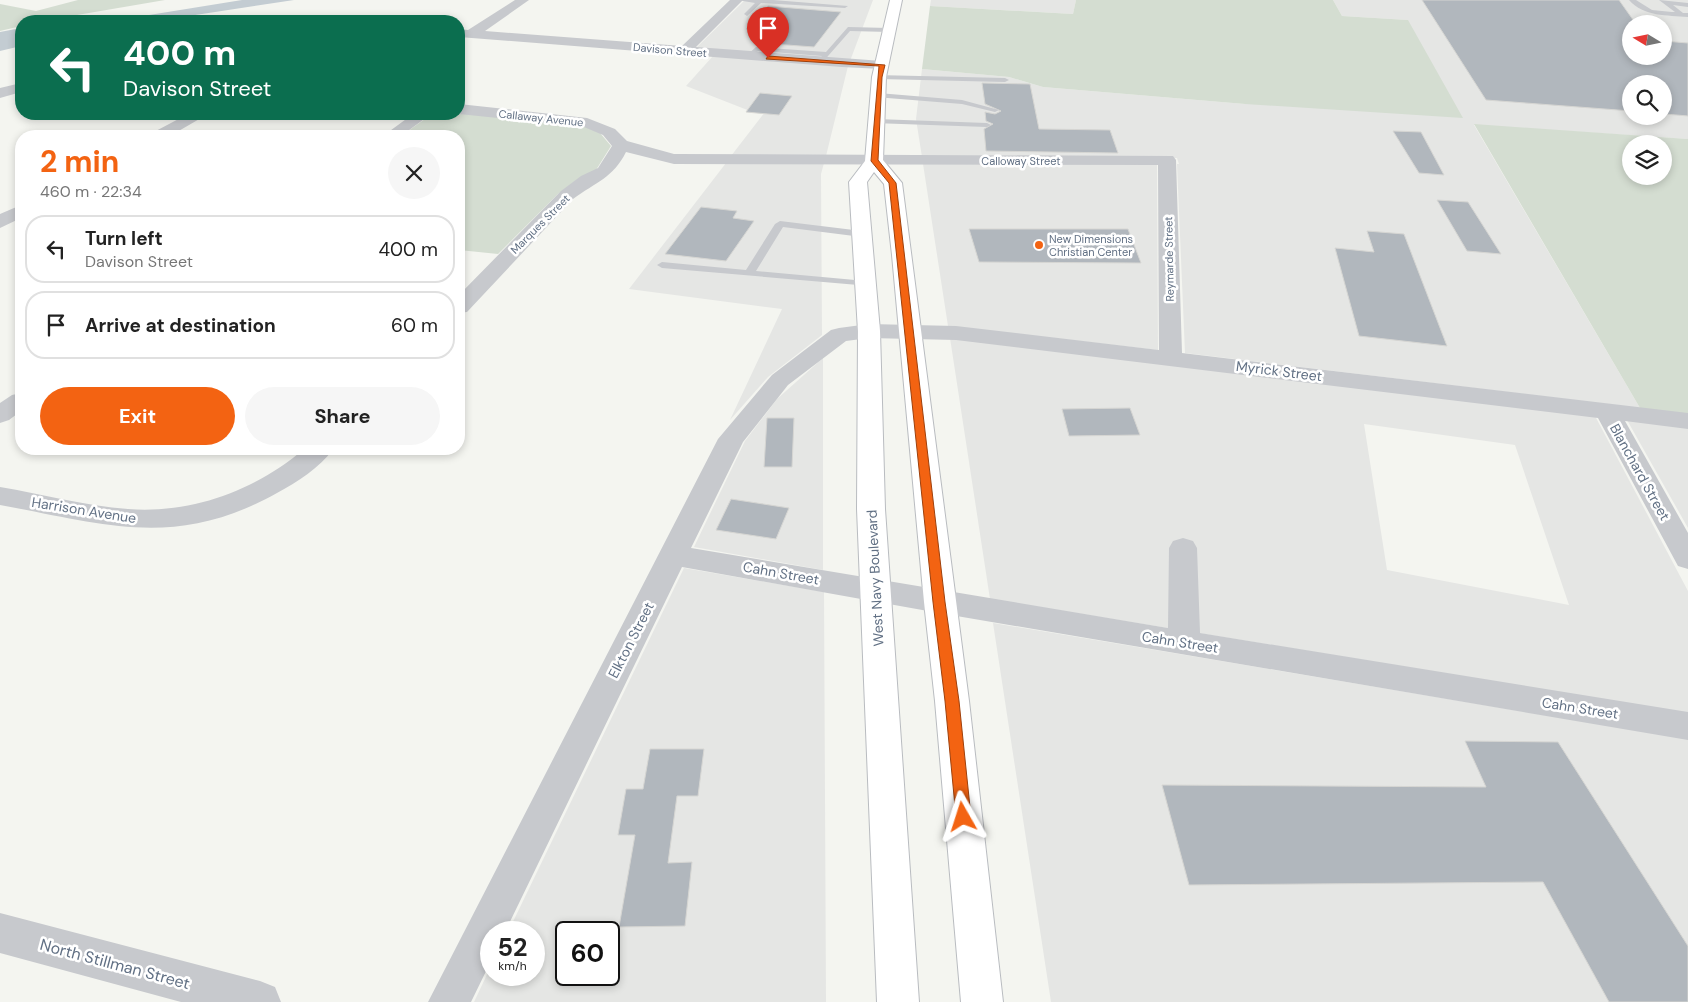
<!DOCTYPE html>
<html lang="en">
<head>
<meta charset="utf-8">
<style>
	:root { --surface:#fff; --page:#f6f6f6; --text:#222; --muted:#767676; --line:#e0e0e0; --accent:#f36312 }
	body { margin:0; font-family:"DM Sans",sans-serif; background:var(--page); color:var(--text); height:100vh; display:flex; flex-direction:column; font-size:19px; white-space:nowrap }
	* { box-sizing:border-box; margin:0 }
	p { font-size:16px; color:var(--muted) }
	.icon { flex:none; width:28px; height:28px; fill:none; stroke:currentColor; stroke-width:2; stroke-linecap:round; stroke-linejoin:round }
	.map { position:relative; flex:1; overflow:hidden }
	.panel { position:absolute; left:15px; top:130px; width:450px; height:325px; display:flex; flex-direction:column; background:var(--surface); border-radius:20px; box-shadow:0 2px 8px #0003 }
	.panel>* { flex:none }
	.hud { position:absolute; left:15px; top:15px; width:450px; height:105px; border-radius:20px; box-shadow:0 2px 8px #0003; background:#0b6e4f; color:#fff; overflow:hidden }
	.needle { width:32px; rotate:280deg }
	.buttons { position:absolute; left:1622px; top:15px; display:grid; gap:10px }
	.buttons a { display:grid; place-items:center; width:50px; height:50px; border-radius:50%; background:var(--surface); box-shadow:0 2px 8px #0003; font-size:25px }
	.speed { position:absolute; left:480px; top:921px; display:flex; gap:10px; font-size:25px; font-weight:700; text-align:center }
	.speed>* { display:grid; place-content:center; width:65px; height:65px; border-radius:50%; background:var(--surface); box-shadow:0 2px 8px #0003; line-height:1 }
	.speed small { font-size:12px; font-weight:400 }
	.speed .limit { border:2px solid #111; border-radius:8px; background:#fff; color:#111 }
	.pin { position:absolute; display:grid; place-items:center; width:42px; height:42px; color:#fff; margin:-51px -21px; border-radius:50% 50% 50% 0; rotate:-45deg; box-shadow:0 0 5px #0007 }
	.pin .icon { rotate:45deg }
	.me { position:absolute; width:55px; margin:-28px; rotate:354deg; stroke-linejoin:round; filter:drop-shadow(0 0 4px #0008) }
	.turn { display:flex; align-items:center; gap:18px; height:105px; padding:0 25px; font-size:22px }
	.turn .icon { width:65px; height:65px; stroke-width:2.5 }
	.turn b { display:block; font-size:35px; line-height:42px }
	.round { display:grid; place-items:center; flex:none; width:52px; height:52px; border-radius:26px; background:var(--page) }
	.head { display:flex; align-items:center; justify-content:space-between; height:85px; padding:0 25px }
	h1 { font-size:30px; font-weight:700; line-height:38px; color:var(--accent) }
	.cta { display:flex; gap:10px; margin-top:auto; padding:10px 25px }
	.cta a { flex:1; height:58px; border-radius:30px; background:var(--accent); color:#fff; font-size:20px; font-weight:700; line-height:58px; text-align:center }
	.cta a+a { background:var(--page); color:var(--text) }
	ul { padding:0; list-style:none }
	li { display:flex; align-items:center; gap:15px; height:68px; margin:0 10px 8px; padding:0 15px; border:2px solid var(--line); border-radius:20px }
	li div { flex:1 }
	li b { display:block; font-size:19px }
	li em { font-style:normal }
	.map>svg:first-child { display:block }
	.built { fill:#e5e6e4; fill-rule:evenodd }
	.green { fill:#d4ddd1; fill-rule:evenodd }
	.water { fill:#c3ccd2 }
	.building { fill:#b1b7bd; stroke:#d6d6d3 }
	.lines { fill:none; stroke-linecap:round; stroke-linejoin:round }
	.primary-casing { stroke:#b9bcc0; stroke-width:2 }
	.lane { fill:#c7c9cd; fill-rule:evenodd }
	.street { fill:#c7c9cd; fill-rule:evenodd }
	.primary { fill:#fff; fill-rule:evenodd }
	.route { fill:#f36312; stroke:#9e400c }
	.poi-dot { fill:#f36312; stroke:#fff; stroke-width:2 }
	.labels { text-anchor:middle; dominant-baseline:central; stroke-width:5; stroke-linejoin:round; paint-order:stroke }
	.far-street-label { font-size:11px; fill:#617084; stroke:#fff }
	.far-poi-label { font-size:11px; fill:#617084; stroke:#fff; text-anchor:start }
	.street-label { font-size:14px; fill:#617084; stroke:#fff }
	.near-street-label { font-size:16px; fill:#617084; stroke:#fff }
</style>
</head>
<body>
<div class="map">
<svg width="1688" height="1002" viewBox="0 0 1688 1002">
	<rect width="100%" height="100%" fill="#f4f5f0"/>
	<path class="built" d="M745,0H873L850,61L695,49Z
		M931,0H1076L1073,14L930,6Z
		M1333,0H1688V139L1474,125L1640,408L1185,353L1177,164H1179L1177,158L922,157L916,119L922,69L1009,77L1043,87L1245,104L1408,20L1342,16ZM1631,24H1664V56H1631ZM1631,84H1664V116H1631Z
		M713,56L848,66L826,156H731L765,112L750,111L686,86Z
		M726,163H824L821,174L822,335L768,377L730,420L782,309L629,289Z
		M923,164H1157L1158,350L948,326Z
		M950,338L1595,416L1688,591V713L990,599ZM1364,424L1515,445L1569,605L1387,570Z
		M823,358V570L694,547L745,441L777,399Z
		M1627,420L1688,428V528Z
		M684,568L824,592L826,1002H474L491,966V975H534V932H508ZM566,932H609V975H566Z
		M993,623L1688,739V1002H1051Z"/>
	<path class="green" d="M78,0H165L42,21H21V26L0,31V4L36,11Z
		M1076,0H1333L1342,16L1408,20L1463,118L1245,104L1043,87L1009,77L922,69L930,6L1073,14Z
		M459,112L581,125L600,133L611,146L596,170L578,179L558,194L498,254L459,250V136H401L432,114Z
		M1474,124L1688,139V414L1640,408ZM1631,144H1664V176H1631Z"/>
	<path class="water" d="M242,0H294L156,21H112Z
		M21,28V46L0,51V32Z"/>
	<path class="building" d="M1422,0H1619L1636,24H1631V56H1664V41L1688,43V116L1664,114V84H1631V111L1486,100Z
		M768,6L804,9L841,12L814,47L759,43L765,36L755,35L760,30L746,29Z
		M982,83L1030,84L1039,129L1110,130L1118,153L986,151L984,129L993,124L986,121L985,112L995,114L1001,111L985,104Z
		M760,93L792,96L779,115L746,112Z
		M1393,131L1421,132L1444,175L1419,173Z
		M1437,200L1468,202L1501,254L1467,251Z
		M701,207L737,211L733,218L754,221L726,261L665,254Z
		M969,229H1128L1141,263L979,262Z
		M1367,231L1404,234L1447,346L1359,336L1335,248L1374,252Z
		M1130,408L1140,435L1069,436L1062,409Z
		M767,418H794L792,467H764Z
		M731,499L789,508L776,539L716,530Z
		M1465,741L1558,742L1688,946V1002H1609L1543,882L1189,885L1162,785L1486,787Z
		M650,749H704L698,796H677L668,863L692,862L685,926L619,927L635,835H618L626,789H643Z"/>
	<g class="lines">
		<defs>
			<path id="primary" d="M890,0H902L886,77L883,160L902,183L969,701L1003,1002H961L935,701L924,602L892,255L884,184L874,172L867,182L880,331L885,509L919,1002H877L857,509L858,331L849,182L865,161L872,77Z"/>
		</defs>
		<use href="#primary" class="primary-casing"/>
		<path class="lane" d="M737,0H773L848,6L845,8L761,3L747,16L744,14L755,3Z
			M1629,0H1636L1652,10L1672,12H1675L1659,0L1688,3V7L1673,5L1683,13H1688V17C1667,15 1644,17 1629,0Z
			M848,27L889,28L892,30L889,32L850,31L821,64L817,62L822,56L758,51L752,57L746,56L756,47L826,52Z
			M876,75L1005,78L1009,80L1005,82L879,79H876Z
			M878,93L962,100L999,110L995,112L962,104L875,97L874,95Z
			M876,119L987,123L991,125L987,127L873,123V119Z
			M780,221L862,231L867,234L862,237L783,227L756,271L866,281L871,284L870,286L662,268L657,265L662,262L746,270L775,224Z"/>
		<path class="street" d="M515,0H529L485,31L682,46L730,0H743L696,47L882,61L889,65L882,69L842,67L459,37V29L468,30Z
			M21,83V92L0,98V88Z
			M459,104L587,118L615,129L627,141L674,154L1173,156L1176,160L1182,353L1688,413V429L1625,421L1688,533V569L1678,566L1598,418L956,340L869,338L846,341L788,385L743,442L691,548L1168,628L1169,548L1173,541L1183,538L1193,541L1197,548L1200,633L1688,712V740L939,613L682,567L505,932H491V961L471,1002H428L718,439L772,375L831,330L839,328L869,324L956,326L1159,350L1158,165L674,164L626,152C613,178 596,182 573,199L467,312L459,313V295L561,191L581,176L598,168L612,146L603,135L584,127L459,114Z
			M188,114H208L170,136H150L152,133Z
			M413,114H431L401,136H383Z
			M21,205V218L0,228V214Z
			M21,393V411L9,420L0,423V403L12,395Z
			M304,449H333C320,468 297,482 277,493C175,550 105,524 0,505V487C42,494 85,506 128,509C192,514 256,490 304,449Z
			M0,913L260,981L275,987L281,1002H181L0,953Z"/>
		<use href="#primary" class="primary"/>
	</g>
	<path class="route" d="M768,56L885,65L882,77L878,160L896,183L945,602L959,701L971,817L969,822L963,824L958,822L956,817L945,701L933,602L889,183L871,161L879,66L766,59Z"/>
	<circle class="poi-dot" cx="1039" cy="245" r="5"/>
	<g class="labels">
		<g class="far-street-label">
			<text transform="translate(670 50) rotate(5)">Davison Street</text>
			<text transform="translate(541 118) rotate(6)">Callaway Avenue</text>
			<text x="1021" y="161">Calloway Street</text>
			<text transform="translate(540 224) rotate(-45)">Marques Street</text>
			<text transform="translate(1169 259) rotate(-91)">Reymarde Street</text>
		</g>
		<g class="far-poi-label">
			<text x="1049" y="239">New Dimensions<tspan x="1049" dy="13">Christian Center</tspan></text>
		</g>
		<g class="street-label">
			<text transform="translate(1279 371) rotate(7)">Myrick Street</text>
			<text transform="translate(1640 472) rotate(61)">Blanchard Street</text>
			<text transform="translate(84 510) rotate(9)">Harrison Avenue</text>
			<text transform="translate(781 573) rotate(10)">Cahn Street</text>
			<text transform="translate(875 578) rotate(-93)">West Navy Boulevard</text>
			<text transform="translate(631 640) rotate(-63)">Elkton Street</text>
			<text transform="translate(1180 642) rotate(9)">Cahn Street</text>
			<text transform="translate(1580 708) rotate(9)">Cahn Street</text>
		</g>
		<g class="near-street-label">
			<text transform="translate(115 964) rotate(15)">North Stillman Street</text>
		</g>
	</g>
</svg>
<div class="buttons">
<a><svg class="needle" viewBox="-14 -14 28 28"><path d="M0-13l5 13h-10z" fill="#e53935"/><path d="M0 13l5-13h-10z" fill="#767676"/></svg></a>
<a><svg class="icon" aria-label="search" viewBox="0 0 24 24"><circle cx="10" cy="10" r="6"/><path d="M15 15l6 6"/></svg></a>
<a><svg class="icon" aria-label="layers" viewBox="0 0 24 24"><path d="M12 4l9 5-9 5-9-5zM3 14l9 5 9-5"/></svg></a>
</div>
<div class="speed"><div>52<small>km/h</small></div><div class="limit">60</div></div>
<div class="pin" style="left:768px;top:58px;background:#d93025"><svg class="icon" aria-label="arrive" viewBox="0 0 24 24"><path d="M6 21V4h12l-3 4 3 4H6"/></svg></div>
<svg class="me" style="left:963px;top:817px" viewBox="-20 -20 40 40"><path d="M0-17L14 15 0 8-14 15z" fill="#f36312" stroke="#fff" stroke-width="4"/></svg>
<div class="hud">
<div class="turn"><svg class="icon" aria-label="left" viewBox="0 0 24 24"><path d="M17 20v-9H6M10 6l-5 5 5 5"/></svg><div><b>400 m</b>Davison Street</div></div>
</div>
<section class="panel">
<div class="head"><div><h1>2 min</h1><p>460 m · 22:34</p></div><a class="round"><svg class="icon" aria-label="close" viewBox="0 0 24 24"><path d="M6 6l12 12M18 6L6 18"/></svg></a></div>
<ul>
<li><svg class="icon" aria-label="left" viewBox="0 0 24 24"><path d="M17 20v-9H6M10 6l-5 5 5 5"/></svg><div><b>Turn left</b><p>Davison Street</p></div><em>400 m</em></li>
<li><svg class="icon" aria-label="arrive" viewBox="0 0 24 24"><path d="M6 21V4h12l-3 4 3 4H6"/></svg><div><b>Arrive at destination</b></div><em>60 m</em></li>
</ul>
<div class="cta"><a>Exit</a><a>Share</a></div>
</section>
</div>
</body>
</html>
